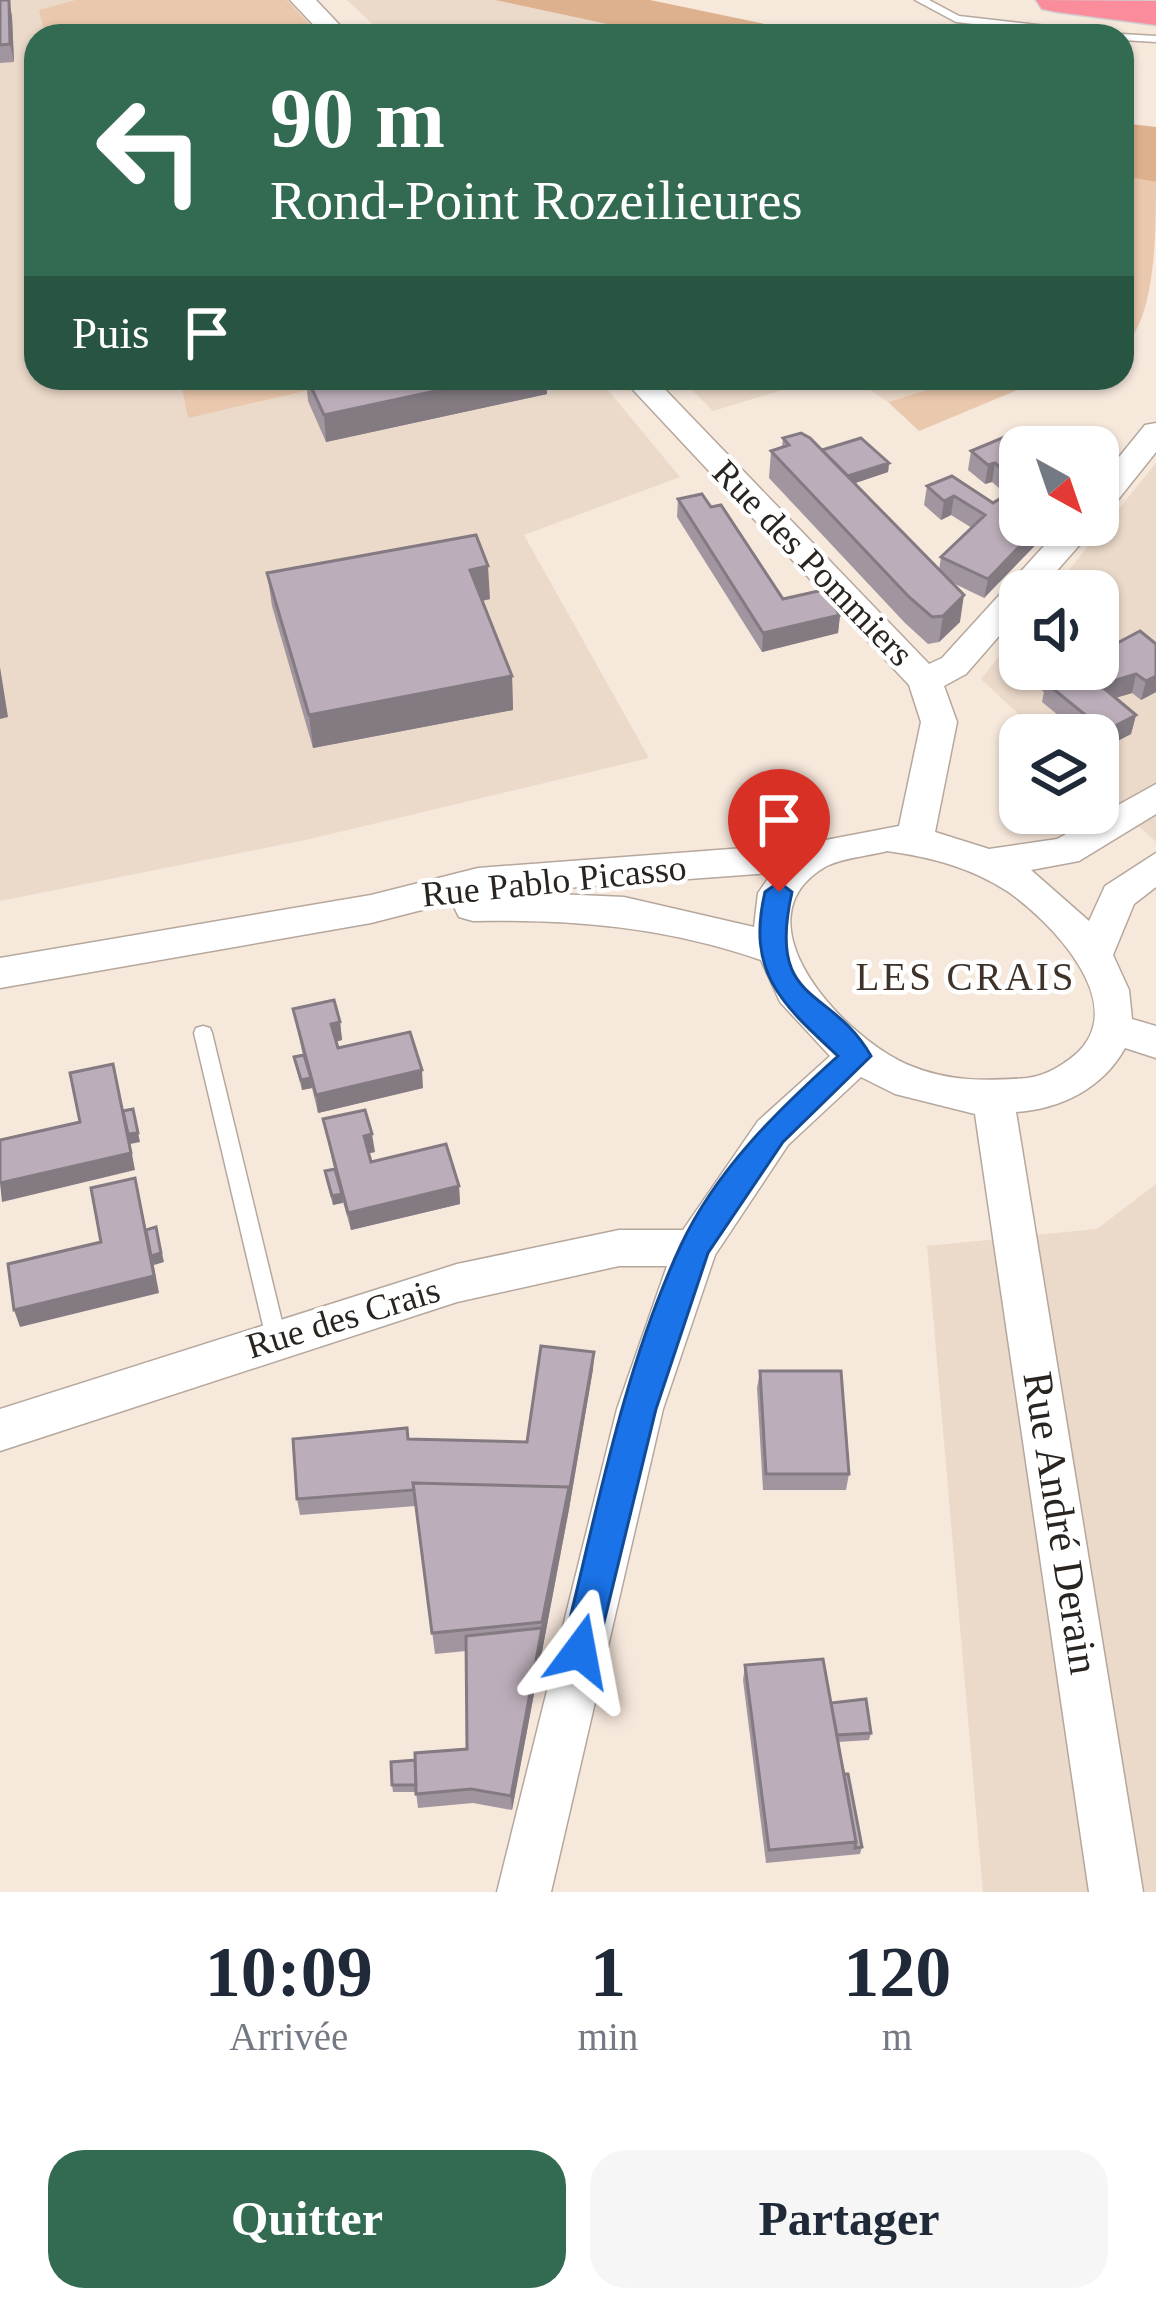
<!DOCTYPE html>
<html lang="fr">
<head>
<meta charset="utf-8">
<style>
	:root { --surface:#fff; --page:#f6f6f7; --text:#1f2937; --muted:#747a83; --accent:#336b52 }
	body { margin:0; font-family:"Times New Roman",serif; background:var(--page); color:var(--text); height:100vh; display:flex; flex-direction:column; font-size:45px; white-space:nowrap }
	* { box-sizing:border-box; margin:0 }
	p { font-size:39px; color:var(--muted) }
	.icon { flex:none; width:66px; height:66px; fill:none; stroke:currentColor; stroke-width:2; stroke-linecap:round; stroke-linejoin:round }
	.map { position:relative; height:1892px; overflow:hidden }
	.side { display:flex; flex-direction:column; background:var(--surface); flex:1 }
	.side>* { flex:none }
	.banner { position:absolute; left:24px; top:24px; width:1110px; height:366px; border-radius:36px; box-shadow:0 3px 9px #0004; background:#336b52; color:#fff; overflow:hidden }
	.needle { width:78px; rotate:140deg }
	.controls { position:absolute; left:999px; top:426px; display:grid; gap:24px }
	.controls a { display:grid; place-items:center; width:120px; height:120px; border-radius:24px; background:var(--surface); box-shadow:0 3px 9px #0004; font-size:60px }
	.pin { position:absolute; display:grid; place-items:center; width:102px; height:102px; color:#fff; margin:-123px -51px; border-radius:50% 50% 50% 0; rotate:-45deg; box-shadow:0 0 12px #0007 }
	.pin .icon { rotate:45deg }
	.me { position:absolute; width:132px; margin:-66px; rotate:13deg; stroke-linejoin:round; filter:drop-shadow(0 0 9px #0008) }
	.turn { display:flex; align-items:center; gap:42px; height:252px; padding:0 48px; font-size:54px }
	.turn .icon { width:156px; height:156px; stroke-width:2.5 }
	.turn b { display:block; font-size:84px; line-height:102px }
	.then { display:flex; align-items:center; height:114px; padding:0 48px; background:#0003; gap:24px; font-size:45px }
	.eta { display:flex; justify-content:space-evenly; align-items:center; height:204px; text-align:center }
	.eta b { font-size:72px; font-weight:600; line-height:84px }
	.button { display:flex; gap:24px; margin-top:auto; padding:24px 48px }
	.button a { flex:1; height:138px; border-radius:36px; background:var(--accent); color:#fff; font-size:48px; font-weight:600; line-height:138px; text-align:center }
	.button a+a { background:var(--page); color:var(--text) }
	.map>svg:first-child { display:block }
	.industrial { fill:#ebdaca }
	.green { fill:#eac8ad }
	.forest { fill:#deb18e }
	.lines { fill:none; stroke-linecap:round; stroke-linejoin:round }
	.lane-casing { stroke:#b5a79c; stroke-width:3 }
	.street-casing { stroke:#b5a79c; stroke-width:3 }
	.highway-casing { stroke:#d0cfce; stroke-width:3 }
	.lane { fill:#fff; fill-rule:evenodd }
	.street { fill:#fff; fill-rule:evenodd }
	.highway { fill:#fa8c9b; fill-rule:evenodd }
	.wall { fill:#a196a0 }
	.shaded-wall { fill:#837a82 }
	.building { fill:#bbaeba; stroke:#837a82; stroke-width:3 }
	.route { fill:#1a73e8; stroke:#114b97; stroke-width:3 }
	.labels { text-anchor:middle; dominant-baseline:central; stroke-width:9; stroke-linejoin:round; paint-order:stroke }
	.street-label { font-size:36px; fill:#29241f; stroke:#fff }
	.neighbourhood-label { font-size:39px; letter-spacing:3px; fill:#3e3229; stroke:#fff }
	.near-street-label { font-size:42px; fill:#29241f; stroke:#fff }
</style>
</head>
<body>
<div class="map">
<svg width="1156" height="1892" viewBox="0 0 1156 1892">
	<rect width="100%" height="100%" fill="#f7e8dc"/>
	<path class="industrial" d="M0,0H75L40,10L45,36H36V378H180L188,417L361,378H598L680,477L524,535L649,758L310,839L0,901Z
		M347,0H495L663,36H385Z
		M680,378H822L713,411Z
		M852,378H964L888,402Z
		M1156,463V842L1098,788V735H1041L981,679L1020,630V669H1098V591H1052Z
		M1156,1184V1892H983L927,1246L1097,1229Z"/>
	<path class="green" d="M75,0H287L321,36H45L39,10Z
		M1122,176L1156,182C1156,229 1156,324 1122,346Z
		M180,378H361L188,418Z
		M965,378H1046L919,431L888,402Z"/>
	<path class="forest" d="M495,0H650L822,36H663Z
		M1122,123L1156,127V182L1122,176Z"/>
	<g class="lines">
		<defs>
			<path id="lane" d="M915,0H929L959,16L1108,33L1114,36H1077L956,22Z
				M1122,34L1156,36V42L1122,40V36H1117Z
				M203,1026L210,1028L212,1033L286,1338L283,1344L276,1347L269,1344L266,1338L194,1033L196,1028Z"/>
			<path id="street" d="M290,0H316L350,36H324Z
				M622,378H654L929,664L942,658L1063,525H1097L1039,591H1020V612L966,674L944,686L957,722L935,832L989,849L1057,839L1156,784V814L1079,861L1031,870L1089,921L1105,886L1156,853V887L1134,904L1113,955L1129,990L1132,1019L1156,1026V1058L1125,1048C1103,1088 1061,1109 1016,1112L1143,1892H1089L975,1114L895,1094L861,1077L788,1145L715,1255L663,1409L551,1892H497L617,1409L667,1266H619L457,1302L0,1451V1409L457,1264L619,1230H683L758,1121L830,1056L780,1002L761,960C665,927 574,919 473,921L459,917L454,907L457,901L371,923L0,988V958L371,895L478,868L810,843L899,826L921,722L909,685ZM887,851C930,857 970,867 1007,891C1049,920 1132,1003 1076,1054C1062,1066 1045,1076 1027,1078C986,1081 950,1082 911,1066C849,1042 732,922 825,867C841,858 869,856 887,851ZM772,873L758,893L754,927L624,897L511,892Z
				M1156,423V452L1109,511L1098,514V483L1145,425Z"/>
			<path id="highway" d="M1036,0L1156,1V25L1057,12L1042,9Z"/>
		</defs>
		<use href="#lane" class="lane-casing"/>
		<use href="#street" class="street-casing"/>
		<use href="#highway" class="highway-casing"/>
		<use href="#lane" class="lane"/>
		<use href="#street" class="street"/>
		<use href="#highway" class="highway"/>
	</g>
	<path class="wall" d="M0,0H9L12,17L14,62L0,63Z
		M306,378H546L547,394L326,442L308,401Z
		M1021,430L1020,525H1055L984,598L951,582L960,622L939,642L928,644L905,623L769,478L771,451L782,448L783,438L822,450L889,463L888,472L855,483L939,570L941,557L972,528L951,515L941,520L924,505L927,486L993,503L1006,494L992,482L985,484L968,470L971,451Z
		M678,499L711,507L783,599L840,615L838,633L762,652L677,517Z
		M267,573L490,599L482,601L512,676L513,710L313,748L272,606Z
		M1156,644V692L1141,700L1132,693L1115,698L1136,715L1131,734L1100,750L1098,748V735H1082L1042,702L1044,692L1026,678L1028,669H1098L1106,649Z
		M293,1009L340,1022L342,1040L336,1042L338,1048L423,1088L318,1113L312,1088L302,1090L296,1067L294,1057L303,1056Z
		M323,1119L375,1152L369,1153L371,1162L459,1186L460,1204L351,1230L343,1202L333,1205L326,1180L325,1171L334,1169Z
		M594,1352L593,1369L569,1509L512,1810L473,1803L418,1808L416,1792H393L392,1785L415,1760L467,1749L466,1651L435,1654L416,1506L300,1515L297,1499L408,1439L527,1442Z
		M760,1371L849,1474L846,1490H763L757,1388Z
		M745,1665L871,1733L869,1740L838,1742L862,1847L860,1854L766,1863L743,1680Z"/>
	<path class="shaded-wall" d="M9,0L12,17L14,62L10,44Z
		M496,378H546L547,394L326,442L324,415Z
		M889,463L888,472L832,491L833,481Z
		M995,463L992,482L985,484L988,465Z
		M954,496L951,515L941,520L944,501Z
		M1040,525H1055L984,598L988,579Z
		M488,566L490,599L472,603L470,570Z
		M964,595L960,622L939,642L943,616Z
		M840,615L838,633L762,652L763,633Z
		M0,667L8,717L0,719Z
		M1136,674L1132,693L1095,704L1100,685Z
		M512,676L513,710L313,748L309,715Z
		M1156,676V692L1141,700L1146,681Z
		M1136,715L1131,734L1100,750L1105,731Z
		M340,1022L342,1040L334,1042L331,1024Z
		M113,1064L128,1134L133,1109L140,1142L130,1144L135,1170L2,1202L0,1183L131,1153Z
		M422,1070L423,1088L318,1113L316,1095Z
		M311,1078L312,1088L302,1090L301,1080Z
		M372,1134L375,1152L366,1154L364,1136Z
		M135,1178L152,1256L156,1227L164,1262L154,1265L153,1261L159,1293L20,1327L14,1310L154,1276Z
		M459,1186L460,1204L351,1230L348,1213Z
		M342,1194L343,1203L333,1205L332,1196Z
		M594,1352L593,1369L569,1509L512,1810L511,1796L542,1622Z"/>
	<path class="building" d="M0,0H9L10,44L0,45Z
		M307,378H496L324,415Z
		M1021,430L1042,447H1020V485L995,463L988,465L971,451Z
		M801,433L810,438L964,595L943,616L932,617L909,597L771,451L789,445L783,438Z
		M861,438L889,463L848,476L822,450Z
		M952,476L993,503L1020,486V525H1040L988,579L941,557L985,515L954,496L944,501L927,486Z
		M702,494L711,507L721,505L783,599L823,590L840,615L763,633L678,499Z
		M476,535L488,566L470,570L512,676L309,715L267,573Z
		M1140,631L1156,644V676L1146,681L1136,674L1100,685L1136,715L1105,731L1046,683L1054,679L1042,669H1098V644L1100,643L1106,649Z
		M334,1000L340,1022L331,1024L338,1048L410,1032L422,1070L316,1095L293,1009Z
		M304,1055L311,1078L301,1080L294,1057Z
		M113,1064L131,1153L0,1183V1140L80,1122L70,1073Z
		M133,1109L138,1133L128,1134L123,1111Z
		M365,1110L372,1134L364,1136L371,1162L446,1144L459,1186L348,1213L323,1119Z
		M335,1169L342,1194L332,1196L325,1171Z
		M135,1178L154,1276L14,1310L8,1264L101,1242L91,1188Z
		M156,1227L161,1253L151,1256L146,1230Z
		M541,1346L594,1352L569,1493V1487L413,1483L414,1490L297,1499L293,1439L407,1428L408,1439L527,1442Z
		M760,1371H841L849,1474H766Z
		M413,1483L569,1487L542,1622L432,1633Z
		M542,1628L511,1796L471,1789L416,1794L415,1753L467,1749L466,1636Z
		M823,1659L856,1842L769,1850L745,1665Z
		M866,1699L871,1733L837,1735L831,1703Z
		M415,1760L416,1785H392L391,1762Z
		M844,1774H848L862,1847L855,1848L856,1842Z"/>
	<path class="route" d="M779,882L792,892C766,1007 831,985 871,1056L783,1142L708,1253L656,1409L597,1651L592,1663L580,1667L567,1663L562,1651C596,1516 622,1372 681,1245C716,1170 778,1110 838,1056C782,1004 746,973 765,892Z"/>
	<g class="labels">
		<g class="street-label">
			<text transform="translate(813 563) rotate(46)">Rue des Pommiers</text>
			<text transform="translate(554 881) rotate(-6)">Rue Pablo Picasso</text>
			<text transform="translate(343 1318) rotate(-17)">Rue des Crais</text>
		</g>
		<g class="neighbourhood-label">
			<text x="966" y="976">LES CRAIS</text>
		</g>
		<g class="near-street-label">
			<text transform="translate(1061 1523) rotate(81)">Rue André Derain</text>
		</g>
	</g>
</svg>
<div class="controls">
<a><svg class="needle" viewBox="-14 -14 28 28"><path d="M0-13l5 13h-10z" fill="#e53935"/><path d="M0 13l5-13h-10z" fill="#747a83"/></svg></a>
<a><svg class="icon" aria-label="sound" viewBox="0 0 24 24"><path d="M4 9h4l5-4v14l-5-4H4zM17 9q2 3 0 6"/></svg></a>
<a><svg class="icon" aria-label="layers" viewBox="0 0 24 24"><path d="M12 4l9 5-9 5-9-5zM3 14l9 5 9-5"/></svg></a>
</div>
<div class="pin" style="left:779px;top:892px;background:#d93025"><svg class="icon" aria-label="arrive" viewBox="0 0 24 24"><path d="M6 21V4h12l-3 4 3 4H6"/></svg></div>
<svg class="me" style="left:580px;top:1651px" viewBox="-20 -20 40 40"><path d="M0-17L14 15 0 8-14 15z" fill="#1a73e8" stroke="#fff" stroke-width="4"/></svg>
<div class="banner">
<div class="turn"><svg class="icon" aria-label="left" viewBox="0 0 24 24"><path d="M17 20v-9H6M10 6l-5 5 5 5"/></svg><div><b>90 m</b>Rond-Point Rozeilieures</div></div>
<div class="then">Puis<svg class="icon" aria-label="arrive" viewBox="0 0 24 24"><path d="M6 21V4h12l-3 4 3 4H6"/></svg></div>
</div>
</div>
<section class="side">
<div class="eta">
<div><b>10:09</b><p>Arrivée</p></div>
<div><b>1</b><p>min</p></div>
<div><b>120</b><p>m</p></div>
</div>
<div class="button"><a>Quitter</a><a>Partager</a></div>
</section>
</body>
</html>
